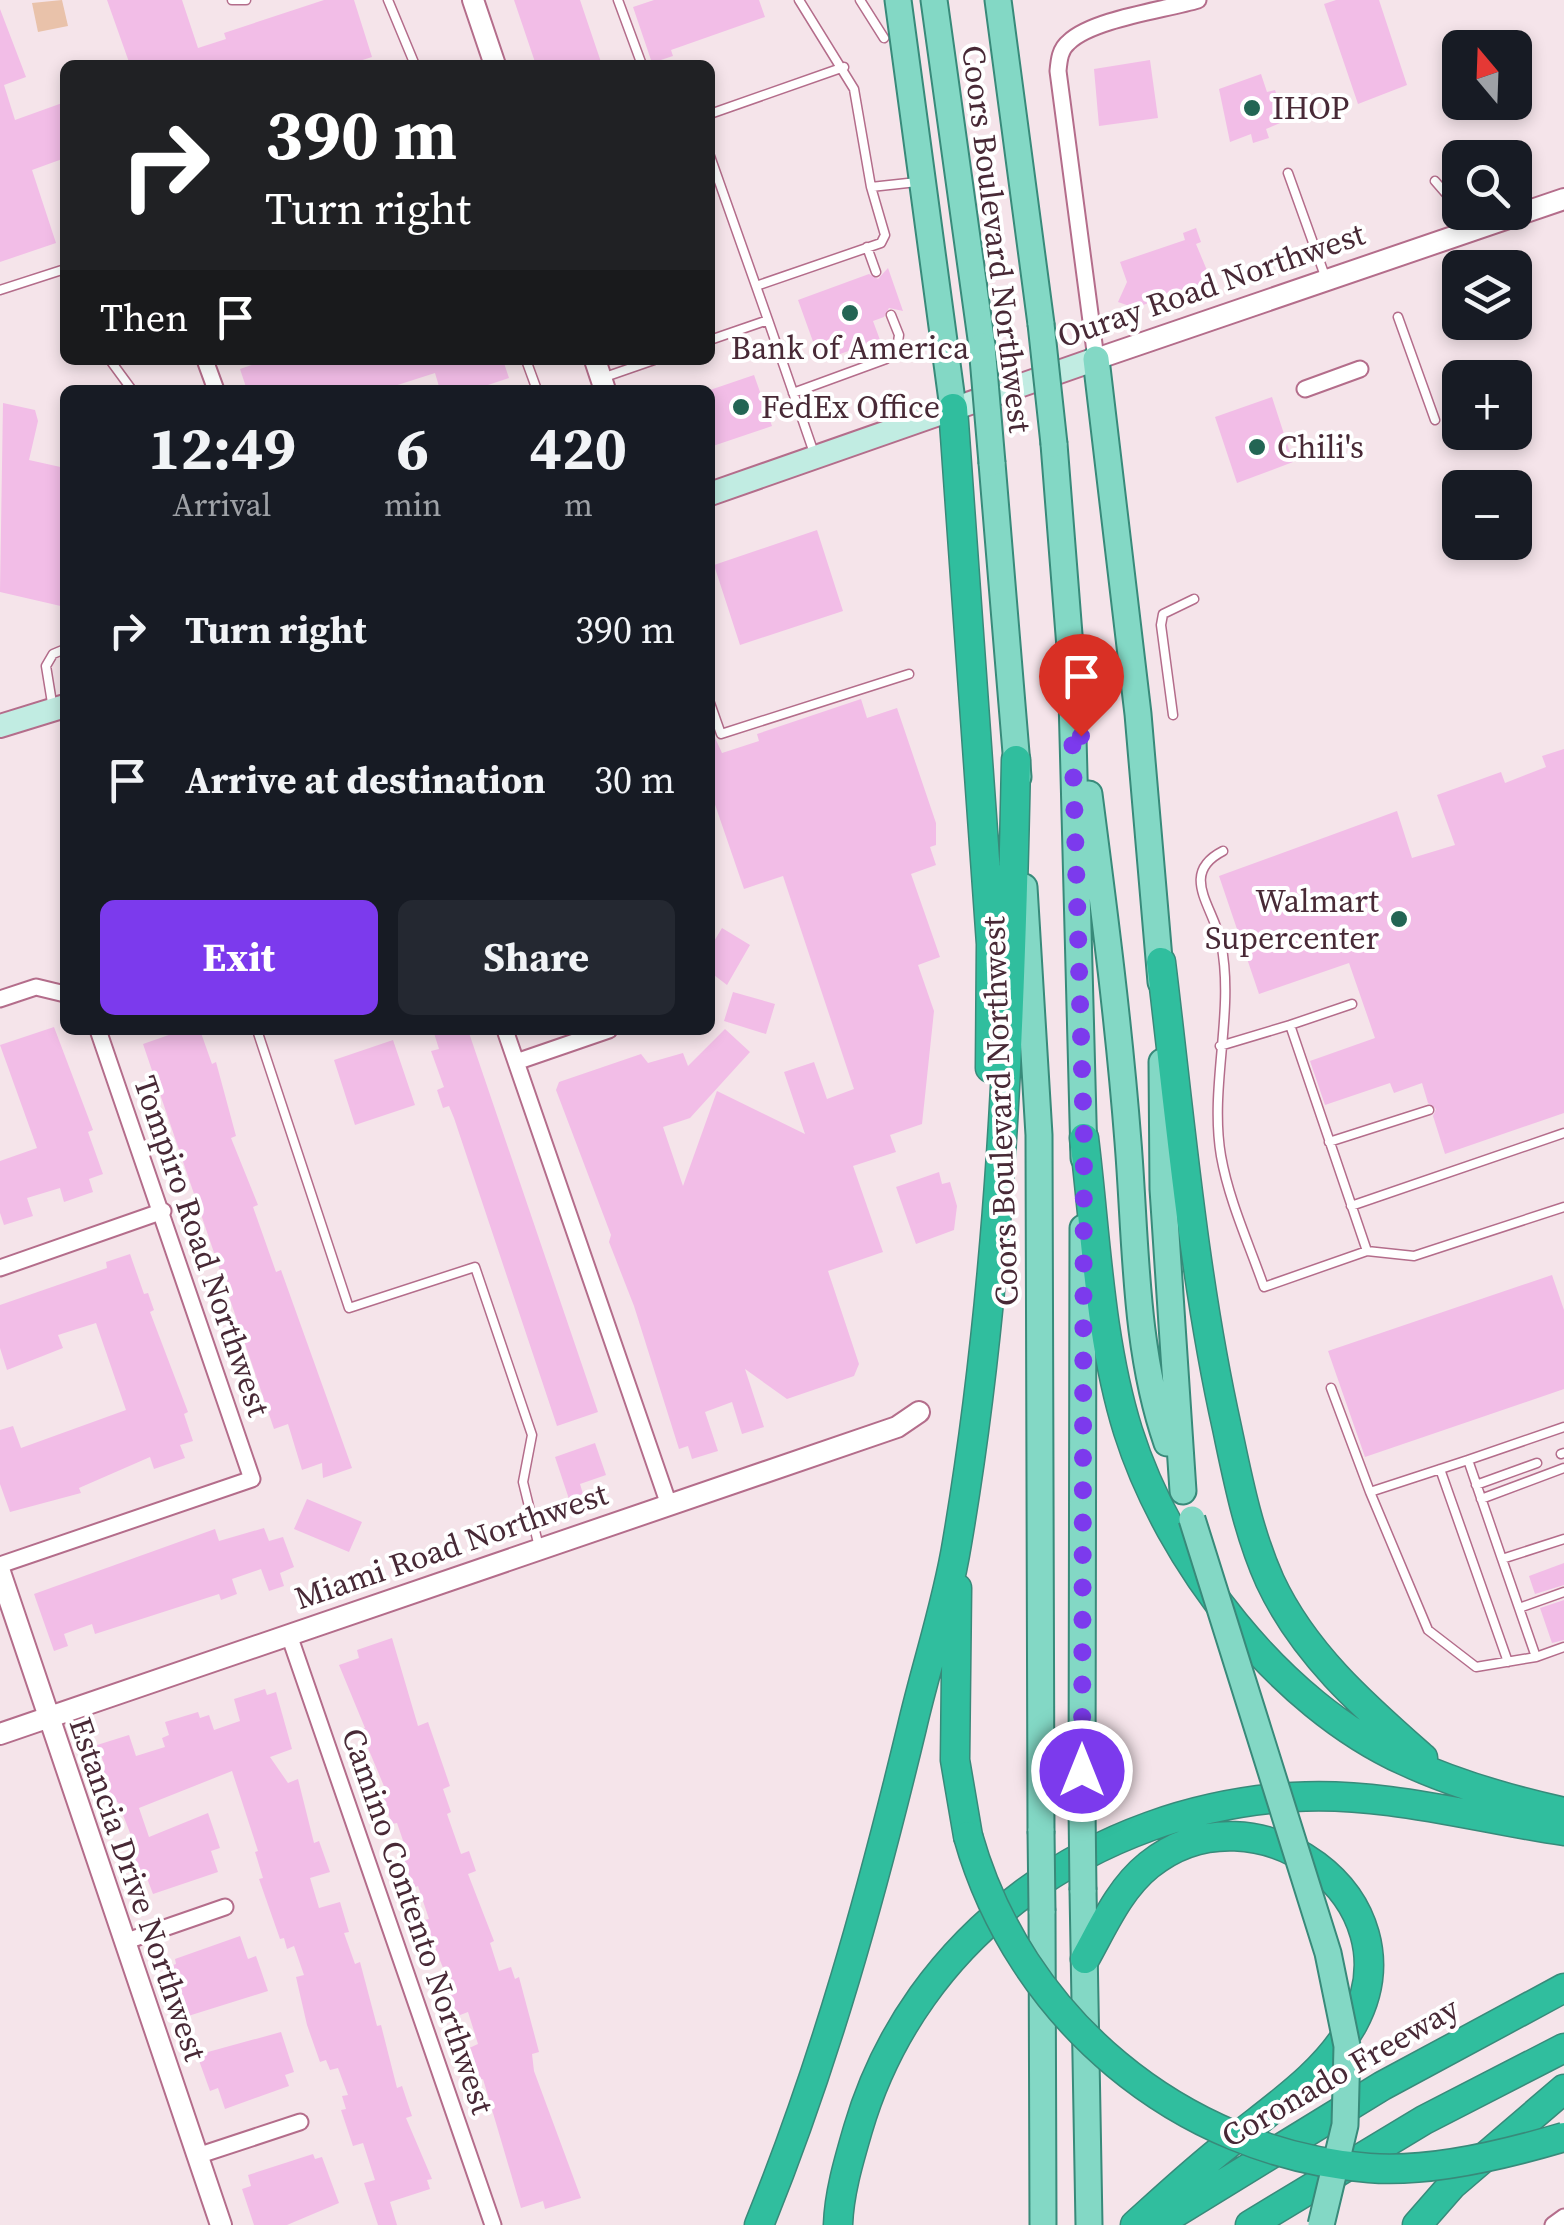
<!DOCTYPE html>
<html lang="en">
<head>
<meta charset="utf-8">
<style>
	:root { --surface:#171b24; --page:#242831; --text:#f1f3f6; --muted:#9ea1a6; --accent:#7c3aed }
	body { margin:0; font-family:"Source Serif 4",serif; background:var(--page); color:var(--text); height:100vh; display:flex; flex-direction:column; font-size:38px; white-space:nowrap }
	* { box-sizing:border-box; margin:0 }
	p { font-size:32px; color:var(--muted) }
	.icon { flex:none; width:55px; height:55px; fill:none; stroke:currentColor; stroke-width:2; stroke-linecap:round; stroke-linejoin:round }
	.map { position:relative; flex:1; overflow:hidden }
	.sheet { position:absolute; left:60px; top:385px; width:655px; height:650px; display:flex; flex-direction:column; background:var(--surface); border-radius:15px; box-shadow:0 5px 15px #0003 }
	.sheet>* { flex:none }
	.top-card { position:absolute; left:60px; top:60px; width:655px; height:305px; border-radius:15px; box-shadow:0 5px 15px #0003; background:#202124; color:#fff; overflow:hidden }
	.needle { width:65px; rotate:341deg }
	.fabs { position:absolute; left:1442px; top:30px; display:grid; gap:20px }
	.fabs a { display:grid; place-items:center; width:90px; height:90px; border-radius:15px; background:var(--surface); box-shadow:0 5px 15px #0003; font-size:50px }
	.pin { position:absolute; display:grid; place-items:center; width:85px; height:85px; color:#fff; margin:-102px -42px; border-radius:50% 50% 50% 0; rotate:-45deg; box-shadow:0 0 10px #0007 }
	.pin .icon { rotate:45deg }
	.me { position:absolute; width:110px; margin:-55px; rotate:0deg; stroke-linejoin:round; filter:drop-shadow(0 0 8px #0008) }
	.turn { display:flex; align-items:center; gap:35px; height:210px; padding:0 40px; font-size:45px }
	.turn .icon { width:130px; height:130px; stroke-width:2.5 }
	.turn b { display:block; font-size:70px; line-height:85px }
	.then { display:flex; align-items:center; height:95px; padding:0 40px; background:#0003; gap:20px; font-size:38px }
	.eta { display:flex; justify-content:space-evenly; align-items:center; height:170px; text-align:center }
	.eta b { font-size:60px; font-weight:700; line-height:70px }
	.cta { display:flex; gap:20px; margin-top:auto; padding:20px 40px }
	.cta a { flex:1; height:115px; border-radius:15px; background:var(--accent); color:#fff; font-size:40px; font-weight:700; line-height:115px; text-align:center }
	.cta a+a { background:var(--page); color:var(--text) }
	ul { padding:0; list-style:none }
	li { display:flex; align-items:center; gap:30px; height:150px; padding:0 40px }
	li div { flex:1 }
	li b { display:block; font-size:38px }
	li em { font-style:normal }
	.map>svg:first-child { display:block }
	.green { fill:#e9c2aa }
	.building { fill:#f2bde7 }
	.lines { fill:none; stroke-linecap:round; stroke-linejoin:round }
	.service-casing { stroke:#b46d8b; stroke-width:11 }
	.minor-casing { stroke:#b46d8b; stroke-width:19 }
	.tertiary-casing { stroke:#b46d8b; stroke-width:24 }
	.secondary-casing { stroke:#b46d8b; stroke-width:26 }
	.primary-casing { stroke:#388a7a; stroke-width:29 }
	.motorway-casing { stroke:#388a7a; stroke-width:31 }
	.service { stroke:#fff; stroke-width:8 }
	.minor { stroke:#fff; stroke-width:15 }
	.tertiary { stroke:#fff; stroke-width:20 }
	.secondary { stroke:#c1ece2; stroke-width:22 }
	.primary { stroke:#83d8c5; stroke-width:25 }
	.motorway { stroke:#30be9e; stroke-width:28 }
	.primary-bridge-casing { stroke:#388a7a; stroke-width:29; stroke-linecap:butt }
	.motorway-bridge-casing { stroke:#388a7a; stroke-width:31; stroke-linecap:butt }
	.primary-bridge { stroke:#83d8c5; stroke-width:25 }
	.motorway-bridge { stroke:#30be9e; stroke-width:28 }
	.route { stroke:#7c3aed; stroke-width:18; stroke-dasharray:0 32.4 }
	.poi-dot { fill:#236554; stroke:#fff; stroke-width:4 }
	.labels { text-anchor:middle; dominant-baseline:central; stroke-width:8; stroke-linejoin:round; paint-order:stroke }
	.poi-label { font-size:32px; fill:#482936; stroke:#fff; text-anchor:start }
	.street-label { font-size:32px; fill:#482936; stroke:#fff }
</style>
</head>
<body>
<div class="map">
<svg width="1564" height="2225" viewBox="0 0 1564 2225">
	<rect width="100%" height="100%" fill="#f5e4ea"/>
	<path class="green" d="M62,0L68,26L38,32L32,3Z"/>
	<path class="building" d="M107,0H182L198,48L226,39L224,33L324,0H354L372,57L347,65H130Z
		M514,0H580L602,65H536Z
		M654,0H759L765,17L671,50L673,56L652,63L633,7Z
		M1336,0H1379L1407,85L1358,104L1324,4Z
		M0,9L26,77L4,85L15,120L65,102V158L32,170L56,243L0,262Z
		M1150,60L1158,118L1099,126L1094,69Z
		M1261,74L1267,92L1275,90L1285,121L1266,129L1269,138L1253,143L1251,134L1230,142L1219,89Z
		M1196,228L1201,242L1196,244L1211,280L1135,308L1118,302L1127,282L1120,262L1185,240L1183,233Z
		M888,268L903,311L889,308L884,317L873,321L880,340L820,361L798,300L869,274L878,279Z
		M266,360H503L509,378L473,390H440L435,373L382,390H247L240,369Z
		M754,375L772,426L710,447V390Z
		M1272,397L1293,462L1237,483L1215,417Z
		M3,403L35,410L38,421L29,460L65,468V607L0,592Z
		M817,530L843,611L740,645L714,565Z
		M861,699L867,718L897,708L936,823V845L930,847L936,865L911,874L940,957L918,965L934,1011L922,1124L890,1135L896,1152L853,1166L883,1252L828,1271L859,1364L854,1376L787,1399L745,1369L764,1427L742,1434L732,1402L705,1412L718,1451L692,1459L688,1446L679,1449L634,1306L609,1242L611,1235L556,1090L559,1082L641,1054L648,1063L683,1053L688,1066L725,1029L750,1052L690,1118L663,1127L683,1186L717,1091L805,1134L784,1072L814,1062L827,1099L854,1089L783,876L744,889L710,790V727L722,753L759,741L757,734Z
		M1564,749V1113L1445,1154L1433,1116L1436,1109L1428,1103L1422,1083L1394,1093L1390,1083L1325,1105L1310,1061L1375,1038L1349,963L1259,994L1219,876L1397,811L1412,858L1455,845L1437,795L1501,772L1505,783L1546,767L1542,756Z
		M722,928L750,945L727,985L710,972V948Z
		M733,992L775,1004L766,1034L724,1021Z
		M54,1027L93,1130L88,1132L103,1174L89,1179L93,1192L64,1202L60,1188L27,1198L33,1216L4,1225L0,1213V1161L37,1148L0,1045Z
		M183,1030H200L212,1064L216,1062L236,1136L231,1138L258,1205L253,1207L276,1272L281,1270L352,1468L323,1478L322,1463L302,1470L288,1424L274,1429L143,1044Z
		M433,1030H468L598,1412L557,1426L454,1118L449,1106L443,1108L437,1090L444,1087L431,1051L439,1049Z
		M393,1040L415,1105L355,1125L334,1060Z
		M939,1172L942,1184L950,1182L957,1206L954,1230L916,1244L896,1187Z
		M130,1254L144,1294L148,1293L154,1310L150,1312L188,1412L184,1414L193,1441L180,1445L185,1458L154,1469L150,1457L79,1488L81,1493L10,1512L0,1484V1430L13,1426L21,1448L126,1410L96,1323L58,1335L63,1348L7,1370L0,1348V1305L107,1268L106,1262Z
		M1552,1275L1564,1310V1389L1365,1457L1328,1351Z
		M595,1443L606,1475L580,1484L583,1494L569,1499L555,1457Z
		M307,1499L362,1522L349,1552L294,1529Z
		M264,1528L269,1541L283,1537L294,1567L280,1573L284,1586L269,1591L261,1569L232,1579L237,1594L221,1600L219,1594L95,1634L92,1624L64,1634L68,1646L54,1651L34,1594L215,1529L219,1541Z
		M1564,1563V1585L1535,1594L1529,1576Z
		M1564,1600V1640L1552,1643L1540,1608Z
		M392,1638L418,1726L428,1722L450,1786L443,1789L451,1812L447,1814L461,1854L469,1851L476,1871L468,1874L494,1941L490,1943L499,1971L511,1967L515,1979L519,1977L539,2052L532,2054L534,2071L581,2198L545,2209L543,2201L521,2208L483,2079L477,2081L467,2049L478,2044L468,2012L455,2017L445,1984L449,1983L424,1920L429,1919L418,1886L413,1888L403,1857L408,1855L397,1823L392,1824L381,1793L386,1791L360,1729L365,1728L339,1665L359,1658L357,1650Z
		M265,1689L267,1695L276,1692L292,1749L270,1757L288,1783L298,1779L314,1843L319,1841L330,1872L310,1878L319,1908L340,1902L349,1932L344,1933L355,1964L360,1962L377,2026L381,2025L397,2088L402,2086L412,2116L406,2118L432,2179L427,2180L430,2189L390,2202L397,2225H378L364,2183L375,2180L363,2143L353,2146L341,2110L346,2109L342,2096L348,2095L338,2068L330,2070L326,2060L320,2062L307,2025L296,1977L304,1975L294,1946L287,1949L284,1938L280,1939L259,1879L263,1878L255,1852L258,1851L232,1771L139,1808L149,1837L208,1813L220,1848L211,1851L218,1872L153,1894L145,1873L137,1876L126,1840L132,1838L118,1802L109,1805L96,1770L105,1766L97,1745L129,1735L136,1756L165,1747L162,1738L169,1735L165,1722L198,1712L200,1718L209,1715L214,1730L240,1721L234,1699Z
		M240,1936L248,1959L256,1956L268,1991L185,2017L167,1967L176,1964L175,1959Z
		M281,2032L294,2072L285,2075L289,2086L225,2109L218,2088L210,2091L197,2055Z
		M313,2154L315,2159L322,2157L339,2203L287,2225H254L242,2189L251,2186L248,2175Z"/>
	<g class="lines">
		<defs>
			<path id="service" d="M232,0H246
				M388,0L415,65
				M618,0L642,65
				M799,0L854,89L871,187L917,182
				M860,0L884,38
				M710,114L844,67
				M710,156L756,286
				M1288,173L1325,276
				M1435,181L1448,196L1460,192
				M867,247L876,272
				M0,290L65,269
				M1398,317L1435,420
				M768,320L756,286L881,243L885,235L871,187
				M710,340L768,320L815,456
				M110,360L132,390
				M526,360L537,390
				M605,377L654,360
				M793,393L886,359L897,349L899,335L891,315
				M710,703L721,734L909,674
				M53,709L46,666L53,654L65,649
				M1173,715L1161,625L1163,614L1194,599
				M1290,1025L1352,1004
				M257,1030L349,1308L475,1267L532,1435L523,1482L539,1547
				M1220,1046L1290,1025L1367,1251L1264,1287C1249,1244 1229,1201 1221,1156C1209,1086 1235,1012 1221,943C1214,907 1178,874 1223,851
				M1329,1142L1429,1110
				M1351,1206L1564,1133
				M1367,1251L1414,1256L1564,1207
				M1331,1388L1370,1492
				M1561,1454L1564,1453
				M1468,1460L1370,1492L1428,1630L1476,1667L1536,1657
				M1440,1469L1508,1662
				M1476,1485L1537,1463
				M1481,1499L1564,1468
				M1502,1559L1468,1460L1564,1427
				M1564,1592L1519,1608L1536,1657L1564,1647
				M1519,1608L1502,1559L1564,1539"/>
			<path id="minor" d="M1096,359L1058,71C1059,60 1060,49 1069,42C1093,19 1165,10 1198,0
				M205,360L216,390
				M1305,389L1360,369
				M0,999L36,987L65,994
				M505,1030L668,1502
				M516,1062L609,1030
				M0,1268L163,1211
				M0,1565L252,1479L98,1030
				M289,1635L493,2225
				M124,1942L225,1907
				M197,2156L300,2122
				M1553,2225L1564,2217"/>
			<path id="tertiary" d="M473,0L495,65
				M1096,359L1564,199
				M595,360L605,390
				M0,1572L221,2225
				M0,1734L897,1427L919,1412"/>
			<path id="secondary" d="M710,494L1096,359
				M0,726L65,706"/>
			<path id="primary" d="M898,0L953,408
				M934,0L982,346
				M998,0L1041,324
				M1096,359L1138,714L1161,982
				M1054,444L1071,660L1084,1158
				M992,463L1018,777
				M1089,794C1104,910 1119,1025 1128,1142C1136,1240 1134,1349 1167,1443
				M1024,887L1039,1135L1041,1831
				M1162,1062L1163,1189L1183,1491
				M1082,1808L1083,1228
				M1083,1890L1089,2225
				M1042,1911L1043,2225"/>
			<path id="motorway" d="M953,408L991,944L990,1068
				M1161,962C1180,1118 1193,1275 1227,1428C1238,1480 1248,1532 1270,1581C1304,1654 1364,1706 1423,1758
				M1084,1138C1096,1235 1099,1338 1128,1431C1169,1561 1279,1704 1405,1761C1455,1784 1510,1800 1564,1812
				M957,1588L955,1760L968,1836
				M1085,1959C1103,1927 1119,1889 1149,1865C1254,1780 1421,1898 1353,2024C1325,2075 1271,2109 1227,2145C1195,2170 1165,2198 1135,2225
				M1159,2223L1382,2086L1564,1988
				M759,2225C825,2063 871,1897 912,1727C926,1666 947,1605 957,1543C1001,1285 1011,1021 1016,760
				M838,2225C839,2193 849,2160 858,2129C915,1934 1095,1809 1293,1797C1382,1791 1476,1818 1564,1831
				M1250,2225L1424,2120L1564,2048
				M1417,2225L1452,2185L1564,2089"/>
		</defs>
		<use href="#service" class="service-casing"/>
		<use href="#minor" class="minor-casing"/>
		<use href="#tertiary" class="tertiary-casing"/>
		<use href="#secondary" class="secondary-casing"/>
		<use href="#primary" class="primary-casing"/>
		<use href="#motorway" class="motorway-casing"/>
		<use href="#service" class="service"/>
		<use href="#minor" class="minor"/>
		<use href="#tertiary" class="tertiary"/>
		<use href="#secondary" class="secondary"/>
		<use href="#primary" class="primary"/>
		<use href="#motorway" class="motorway"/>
		<defs>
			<path id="primary-bridge" d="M1041,324L1054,444
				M982,346L992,463
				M1192,1519L1328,1953L1347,2046L1345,2125L1321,2225
				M1082,1808L1083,1890
				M1041,1831L1042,1911"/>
			<path id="motorway-bridge" d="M968,1836C1019,2017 1179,2153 1369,2168C1429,2173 1507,2154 1564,2137"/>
		</defs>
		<use href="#primary-bridge" class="primary-bridge-casing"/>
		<use href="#motorway-bridge" class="motorway-bridge-casing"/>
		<use href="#primary-bridge" class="primary-bridge"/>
		<use href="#motorway-bridge" class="motorway-bridge"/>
	</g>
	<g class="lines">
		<path class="route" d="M1081,736L1070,660L1084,1138L1082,1771"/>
	</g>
	<g class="poi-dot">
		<circle cx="1252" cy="108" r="10"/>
		<circle cx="850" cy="313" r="10"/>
		<circle cx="741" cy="407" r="10"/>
		<circle cx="1257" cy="447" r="10"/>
		<circle cx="1399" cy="919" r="10"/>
	</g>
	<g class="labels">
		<g class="poi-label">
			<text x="1272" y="108">IHOP</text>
			<text x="850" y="348" text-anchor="middle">Bank of America</text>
			<text x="761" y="407">FedEx Office</text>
			<text x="1277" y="447">Chili's</text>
			<text x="1379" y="901" text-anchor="end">Walmart<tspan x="1379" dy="37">Supercenter</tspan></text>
		</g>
		<g class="street-label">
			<text transform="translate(997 239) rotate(83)">Coors Boulevard Northwest</text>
			<text transform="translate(1211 285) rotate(-19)">Ouray Road Northwest</text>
			<text transform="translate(1000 1111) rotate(-92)">Coors Boulevard Northwest</text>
			<text transform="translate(202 1246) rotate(71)">Tompiro Road Northwest</text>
			<text transform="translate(451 1546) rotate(-19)">Miami Road Northwest</text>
			<text transform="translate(138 1889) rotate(71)">Estancia Drive Northwest</text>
			<text transform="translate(418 1921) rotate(71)">Camino Contento Northwest</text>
			<text transform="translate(1340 2072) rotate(-30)">Coronado Freeway</text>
		</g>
	</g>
</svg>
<div class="fabs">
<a><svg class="needle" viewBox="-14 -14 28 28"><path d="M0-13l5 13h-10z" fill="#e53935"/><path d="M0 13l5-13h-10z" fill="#9ea1a6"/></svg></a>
<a><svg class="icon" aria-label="search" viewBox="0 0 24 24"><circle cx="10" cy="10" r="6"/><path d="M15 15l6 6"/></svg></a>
<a><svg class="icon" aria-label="layers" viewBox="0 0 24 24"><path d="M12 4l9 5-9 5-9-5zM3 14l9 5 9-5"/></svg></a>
<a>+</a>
<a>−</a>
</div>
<div class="pin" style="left:1081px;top:736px;background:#d93025"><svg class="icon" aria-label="arrive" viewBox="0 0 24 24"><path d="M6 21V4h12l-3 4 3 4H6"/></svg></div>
<svg class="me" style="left:1082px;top:1771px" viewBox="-20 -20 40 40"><circle r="17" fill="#7c3aed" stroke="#fff" stroke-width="3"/><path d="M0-11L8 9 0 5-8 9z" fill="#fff"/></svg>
<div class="top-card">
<div class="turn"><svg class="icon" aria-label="right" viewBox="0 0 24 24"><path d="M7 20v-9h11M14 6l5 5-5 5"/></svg><div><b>390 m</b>Turn right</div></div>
<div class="then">Then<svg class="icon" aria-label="arrive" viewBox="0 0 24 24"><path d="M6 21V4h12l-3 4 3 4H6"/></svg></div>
</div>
<section class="sheet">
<div class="eta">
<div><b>12:49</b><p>Arrival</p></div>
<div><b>6</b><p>min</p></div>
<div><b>420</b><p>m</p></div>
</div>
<ul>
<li><svg class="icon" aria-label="right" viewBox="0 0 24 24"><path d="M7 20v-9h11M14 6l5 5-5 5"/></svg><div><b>Turn right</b></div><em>390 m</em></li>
<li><svg class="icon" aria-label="arrive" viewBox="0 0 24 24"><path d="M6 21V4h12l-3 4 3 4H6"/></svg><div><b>Arrive at destination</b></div><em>30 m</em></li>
</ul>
<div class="cta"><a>Exit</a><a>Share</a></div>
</section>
</div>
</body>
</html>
